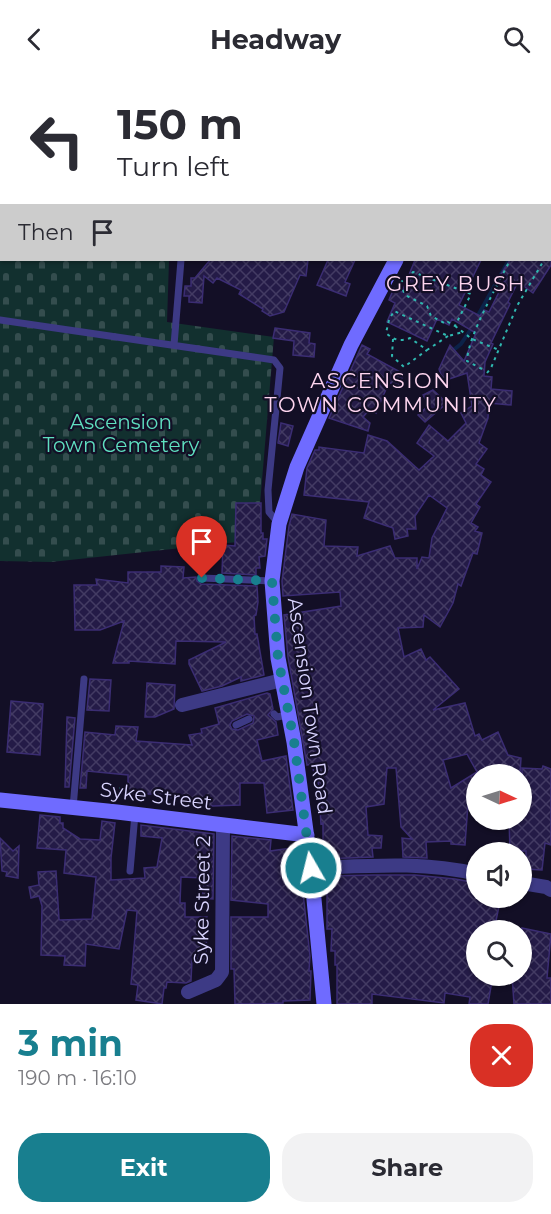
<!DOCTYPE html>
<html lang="en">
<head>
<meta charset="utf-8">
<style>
	:root { --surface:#fff; --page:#f2f2f3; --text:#2b2b33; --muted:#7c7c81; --accent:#187f8f }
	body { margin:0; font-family:Montserrat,sans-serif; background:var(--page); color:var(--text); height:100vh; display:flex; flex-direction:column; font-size:22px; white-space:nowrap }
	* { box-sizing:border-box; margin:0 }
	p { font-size:20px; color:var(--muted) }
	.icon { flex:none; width:33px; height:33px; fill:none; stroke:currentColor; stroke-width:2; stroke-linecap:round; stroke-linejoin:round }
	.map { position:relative; height:926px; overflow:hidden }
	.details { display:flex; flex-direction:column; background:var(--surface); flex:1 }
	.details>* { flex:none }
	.guide { position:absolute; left:0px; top:0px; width:552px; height:183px; box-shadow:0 2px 4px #0004; background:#fff; color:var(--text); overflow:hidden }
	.needle { width:39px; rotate:94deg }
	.controls { position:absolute; left:466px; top:686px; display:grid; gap:12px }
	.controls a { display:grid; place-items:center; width:66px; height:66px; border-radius:50%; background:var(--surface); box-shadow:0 2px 4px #0004; font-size:30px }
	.pin { position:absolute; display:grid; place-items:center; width:51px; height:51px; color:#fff; margin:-62px -26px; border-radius:50% 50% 50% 0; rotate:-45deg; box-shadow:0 0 6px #0007 }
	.pin .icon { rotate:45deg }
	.me { position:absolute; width:66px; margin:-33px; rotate:352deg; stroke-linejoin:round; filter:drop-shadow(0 0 4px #0008) }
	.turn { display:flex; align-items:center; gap:21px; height:126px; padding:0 18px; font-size:27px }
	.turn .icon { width:78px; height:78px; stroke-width:2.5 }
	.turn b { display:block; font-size:42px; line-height:51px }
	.then { display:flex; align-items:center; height:57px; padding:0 18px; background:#0003; gap:12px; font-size:22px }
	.round { display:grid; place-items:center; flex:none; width:63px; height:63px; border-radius:24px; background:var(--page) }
	.headline { display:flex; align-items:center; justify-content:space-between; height:102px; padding:0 18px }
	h1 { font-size:36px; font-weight:700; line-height:45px; color:var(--accent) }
	.cta { display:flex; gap:12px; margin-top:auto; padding:12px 18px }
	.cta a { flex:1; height:69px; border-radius:24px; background:var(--accent); color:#fff; font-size:24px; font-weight:700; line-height:69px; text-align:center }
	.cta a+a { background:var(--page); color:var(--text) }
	header { display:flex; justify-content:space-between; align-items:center; height:78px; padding:0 18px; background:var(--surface); font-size:27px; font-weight:700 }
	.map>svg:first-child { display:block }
	.cemetery { fill:url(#cemetery-stones) }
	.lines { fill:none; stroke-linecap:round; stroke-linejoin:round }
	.stream { stroke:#0c2248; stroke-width:4 }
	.building { fill:url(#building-cross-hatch); stroke:#3b2d73; stroke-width:1.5; fill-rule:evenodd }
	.path { stroke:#2fb8b0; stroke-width:2; stroke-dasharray:3 4.5; stroke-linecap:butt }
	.lane { stroke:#3d3a85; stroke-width:7 }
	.street { stroke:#3d3a85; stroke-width:14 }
	.secondary { stroke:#6f6bff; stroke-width:15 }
	.route { stroke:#187f8f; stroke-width:10; stroke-dasharray:0 18 }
	.labels { text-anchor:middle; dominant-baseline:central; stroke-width:4.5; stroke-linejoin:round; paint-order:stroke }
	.park-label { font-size:20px; fill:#5fe0c0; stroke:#130f26 }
	.street-label { font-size:20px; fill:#d9d4ff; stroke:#130f26 }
	.neighbourhood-label { font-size:21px; letter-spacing:1.5px; fill:#ffd6f0; stroke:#130f26 }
</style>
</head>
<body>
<header><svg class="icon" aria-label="back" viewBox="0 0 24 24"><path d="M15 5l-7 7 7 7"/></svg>Headway<svg class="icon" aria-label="search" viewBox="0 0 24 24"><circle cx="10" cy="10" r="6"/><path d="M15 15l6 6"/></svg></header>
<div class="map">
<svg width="551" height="926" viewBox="0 0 551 926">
	<defs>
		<pattern id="cemetery-stones" width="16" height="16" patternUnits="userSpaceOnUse" patternTransform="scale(1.5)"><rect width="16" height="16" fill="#12302f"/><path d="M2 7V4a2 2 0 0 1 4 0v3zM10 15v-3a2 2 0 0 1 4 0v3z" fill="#344d4e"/></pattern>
		<pattern id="building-cross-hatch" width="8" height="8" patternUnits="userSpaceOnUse" patternTransform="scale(1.5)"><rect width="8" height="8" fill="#241b47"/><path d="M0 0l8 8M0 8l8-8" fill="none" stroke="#433b63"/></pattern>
	</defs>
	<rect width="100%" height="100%" fill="#130f26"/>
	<path class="cemetery" d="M0,54L2,182H169L167,244L274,259L257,462L51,484L0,483Z"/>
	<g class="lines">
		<path class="stream" d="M550,100L551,99
			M476,241L509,182
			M451,274L461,266L473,248"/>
	</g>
	<path class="building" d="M210,182H308L306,198L300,197L284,234L270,238L262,233L263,231L239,216L241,212L217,200L213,205L204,198L202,225L189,224V218H184L185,208H191V200H195Z
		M328,182H355L345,204L350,206L346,218L317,207Z
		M415,182H481L459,227L480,238L484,232L489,234L505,202L499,199L510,182H551V187L533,215L518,204L508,224L510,226L491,265L493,266L485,284L484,298L492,299L491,311L512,313L511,327L489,325L488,340L479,365L487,371L476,386L484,391L481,397L491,404L476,426L480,429L471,445L478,449L475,453L482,455L477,476L473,475L461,508L458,506L453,525L440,549L424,537L423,549L398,550L404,579L421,571L426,582L430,579L459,611L433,632L465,625L475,658L479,656L482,662L498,654L508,677L521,680L520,696L477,695V743L468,726L465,767L451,766V763L426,764L427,780L403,779L402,760L412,761L401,749L396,690H387L384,726L366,729L368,757L382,758L381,770H372L373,779L323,781V745L321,746L318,703L316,704L312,686L307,687L288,579L284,537L341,528L340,514L283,518L282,503L289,448L292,436L326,442L324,468L358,469L357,478L390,468L395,480H417V491L422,479L429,480L432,460L447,430L429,417L415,438L416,451H407L408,458L395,461L393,450L364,440L369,424L304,417L307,390L315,372H319V369L364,375L368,357L387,363L419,392L434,378L417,365L429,347L448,363L466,345L461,335L472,328L467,295L443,303L439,291L450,267L464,283L476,255L452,241L449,247L437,241L427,263L387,244L395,225L389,222L394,210L402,214ZM467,676L477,694L451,710L443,682Z
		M275,250L310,255L309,265L315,266L314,279L293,277L294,263L273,260Z
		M362,267L370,271L367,276L404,296L398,308L389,304L376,335L370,331L363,339L370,345L368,353L329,340Z
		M433,312L447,325L425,344L418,337L429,327L423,317Z
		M281,345L293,348L288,368L278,365Z
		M236,425H261V455H263V461H267L265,478L259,479L260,490H256V497L222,495L223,467L235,468Z
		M161,488L184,489L183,500L196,499L197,503L201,506L257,508L258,524L256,537L254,538L255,556H257L264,597L241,603V599L222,608L202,613L189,586V582L226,564L176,563L175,586L129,583V585H113L124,543L100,552H75L74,507H97L96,501L128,505V494H161Z
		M90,601L111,602L109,633L87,632Z
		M147,605L175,607L174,631L155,639H145Z
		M267,615L270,616L273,631L268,637L276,644L278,657L257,662L262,683L286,678L293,732L267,735L264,705H240V727L213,728H199V722L154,718V716H128V697L87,693L86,710H80L85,654L115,657L116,648L138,649L136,663L192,667L189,657L202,655L201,651L219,646L215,630ZM247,636L254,638L253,645L238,652L232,651L230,647L232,643Z
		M11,623L43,626L40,677L7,674Z
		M67,639L75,640L69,709H65Z
		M543,688L551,691V767L545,765L542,792L526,791V773H510L509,741H522V690L542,691Z
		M40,737L60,739V745H63V750L80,761L100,762L102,743L115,745L111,780V802L145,800L144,790L157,789L162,760L141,758V747L214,756L213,821L202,820L204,800L181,799L180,825H185V839H207L206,881H192L191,903L186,905L167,904L166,910H164L162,926L136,922L138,907L131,906L137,833L127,832L119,871L86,866L85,888L64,887L65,878L41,877L42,828L39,818L31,820L29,809L39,807L38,794L56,793L59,841L60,842L92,841L96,799L64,795L66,772L37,770Z
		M232,758L271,762L270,773L298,769L310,878L309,893H311L310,922L283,923V925L266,926H235L234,891H231V839H268V826L231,822Z
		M0,760L13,773L19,768L18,800L6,798L7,794L2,793Z
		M374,797H415L455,801L477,805V819H501L494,852H477V897H493L488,926H469L470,919L445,915L444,925L372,916V926H337V887H335V873H331L332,851H327V798Z
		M522,850L551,856L547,900H551V926H514L512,897H522Z"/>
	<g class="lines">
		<path class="path" d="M550,139L551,140
			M550,169L551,168
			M400,205L405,217L427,228L431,238L446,246L448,244L455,248L471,216L413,194L401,204
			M455,248L472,261L499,272
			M448,258L427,272L410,260C400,264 394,262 386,255L389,242L394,233L448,258L463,254
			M393,261L392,278L404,289L427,272
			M482,291L467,283C468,257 498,207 510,182
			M487,295L491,290L517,228L544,182
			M119,720L121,706"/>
		<path class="lane" d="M245,2L246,0
			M0,242L274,282L280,290L268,412L269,434L279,446
			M174,267L181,182
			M202,500L272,503
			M274,636L277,639L288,637
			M236,647L249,641
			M73,730L84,601
			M130,793L135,736"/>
		<path class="street" d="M182,627L282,602
			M311,790C369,788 421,783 477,796
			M522,805L546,809L551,812
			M188,914L216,902L222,894L223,747"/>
		<path class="secondary" d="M483,2V0
			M0,722L117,734L307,757
			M324,926L311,790L294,664L278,580L272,503L279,446L297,389L351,267L396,182"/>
	</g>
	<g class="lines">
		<path class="route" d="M202,500L272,503L278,580L294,663L311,790"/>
	</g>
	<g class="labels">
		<g class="park-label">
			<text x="121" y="344">Ascension<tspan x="121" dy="23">Town Cemetery</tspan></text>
		</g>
		<g class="street-label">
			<text transform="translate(310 628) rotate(82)">Ascension Town Road</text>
			<text transform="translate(156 718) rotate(7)">Syke Street</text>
			<text transform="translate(202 822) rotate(-89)">Syke Street 2</text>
		</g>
		<g class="neighbourhood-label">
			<text x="456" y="205">GREY BUSH</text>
			<text x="381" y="302">ASCENSION<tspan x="381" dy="24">TOWN COMMUNITY</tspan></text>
		</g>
	</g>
</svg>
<div class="controls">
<a><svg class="needle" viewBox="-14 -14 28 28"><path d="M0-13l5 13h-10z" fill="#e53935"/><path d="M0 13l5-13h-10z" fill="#7c7c81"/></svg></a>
<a><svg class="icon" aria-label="sound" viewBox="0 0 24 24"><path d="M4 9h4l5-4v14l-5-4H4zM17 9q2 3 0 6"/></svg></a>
<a><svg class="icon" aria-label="search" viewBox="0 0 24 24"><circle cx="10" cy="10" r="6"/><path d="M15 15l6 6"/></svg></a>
</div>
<div class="pin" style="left:202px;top:500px;background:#d93025"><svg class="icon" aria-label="arrive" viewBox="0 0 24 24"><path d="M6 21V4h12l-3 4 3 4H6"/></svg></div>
<svg class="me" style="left:311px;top:790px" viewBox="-20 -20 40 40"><circle r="17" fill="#187f8f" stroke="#fff" stroke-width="3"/><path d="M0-11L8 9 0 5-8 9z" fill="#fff"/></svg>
<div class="guide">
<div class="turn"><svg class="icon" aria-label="left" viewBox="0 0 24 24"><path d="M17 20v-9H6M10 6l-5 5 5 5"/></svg><div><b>150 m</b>Turn left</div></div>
<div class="then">Then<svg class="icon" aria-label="arrive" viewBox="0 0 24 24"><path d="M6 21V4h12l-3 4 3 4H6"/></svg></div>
</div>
</div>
<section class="details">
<div class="headline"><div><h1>3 min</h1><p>190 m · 16:10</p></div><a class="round" style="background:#d93025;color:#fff"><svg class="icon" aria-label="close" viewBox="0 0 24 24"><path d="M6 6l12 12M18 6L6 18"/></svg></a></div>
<div class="cta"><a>Exit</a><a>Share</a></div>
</section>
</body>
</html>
